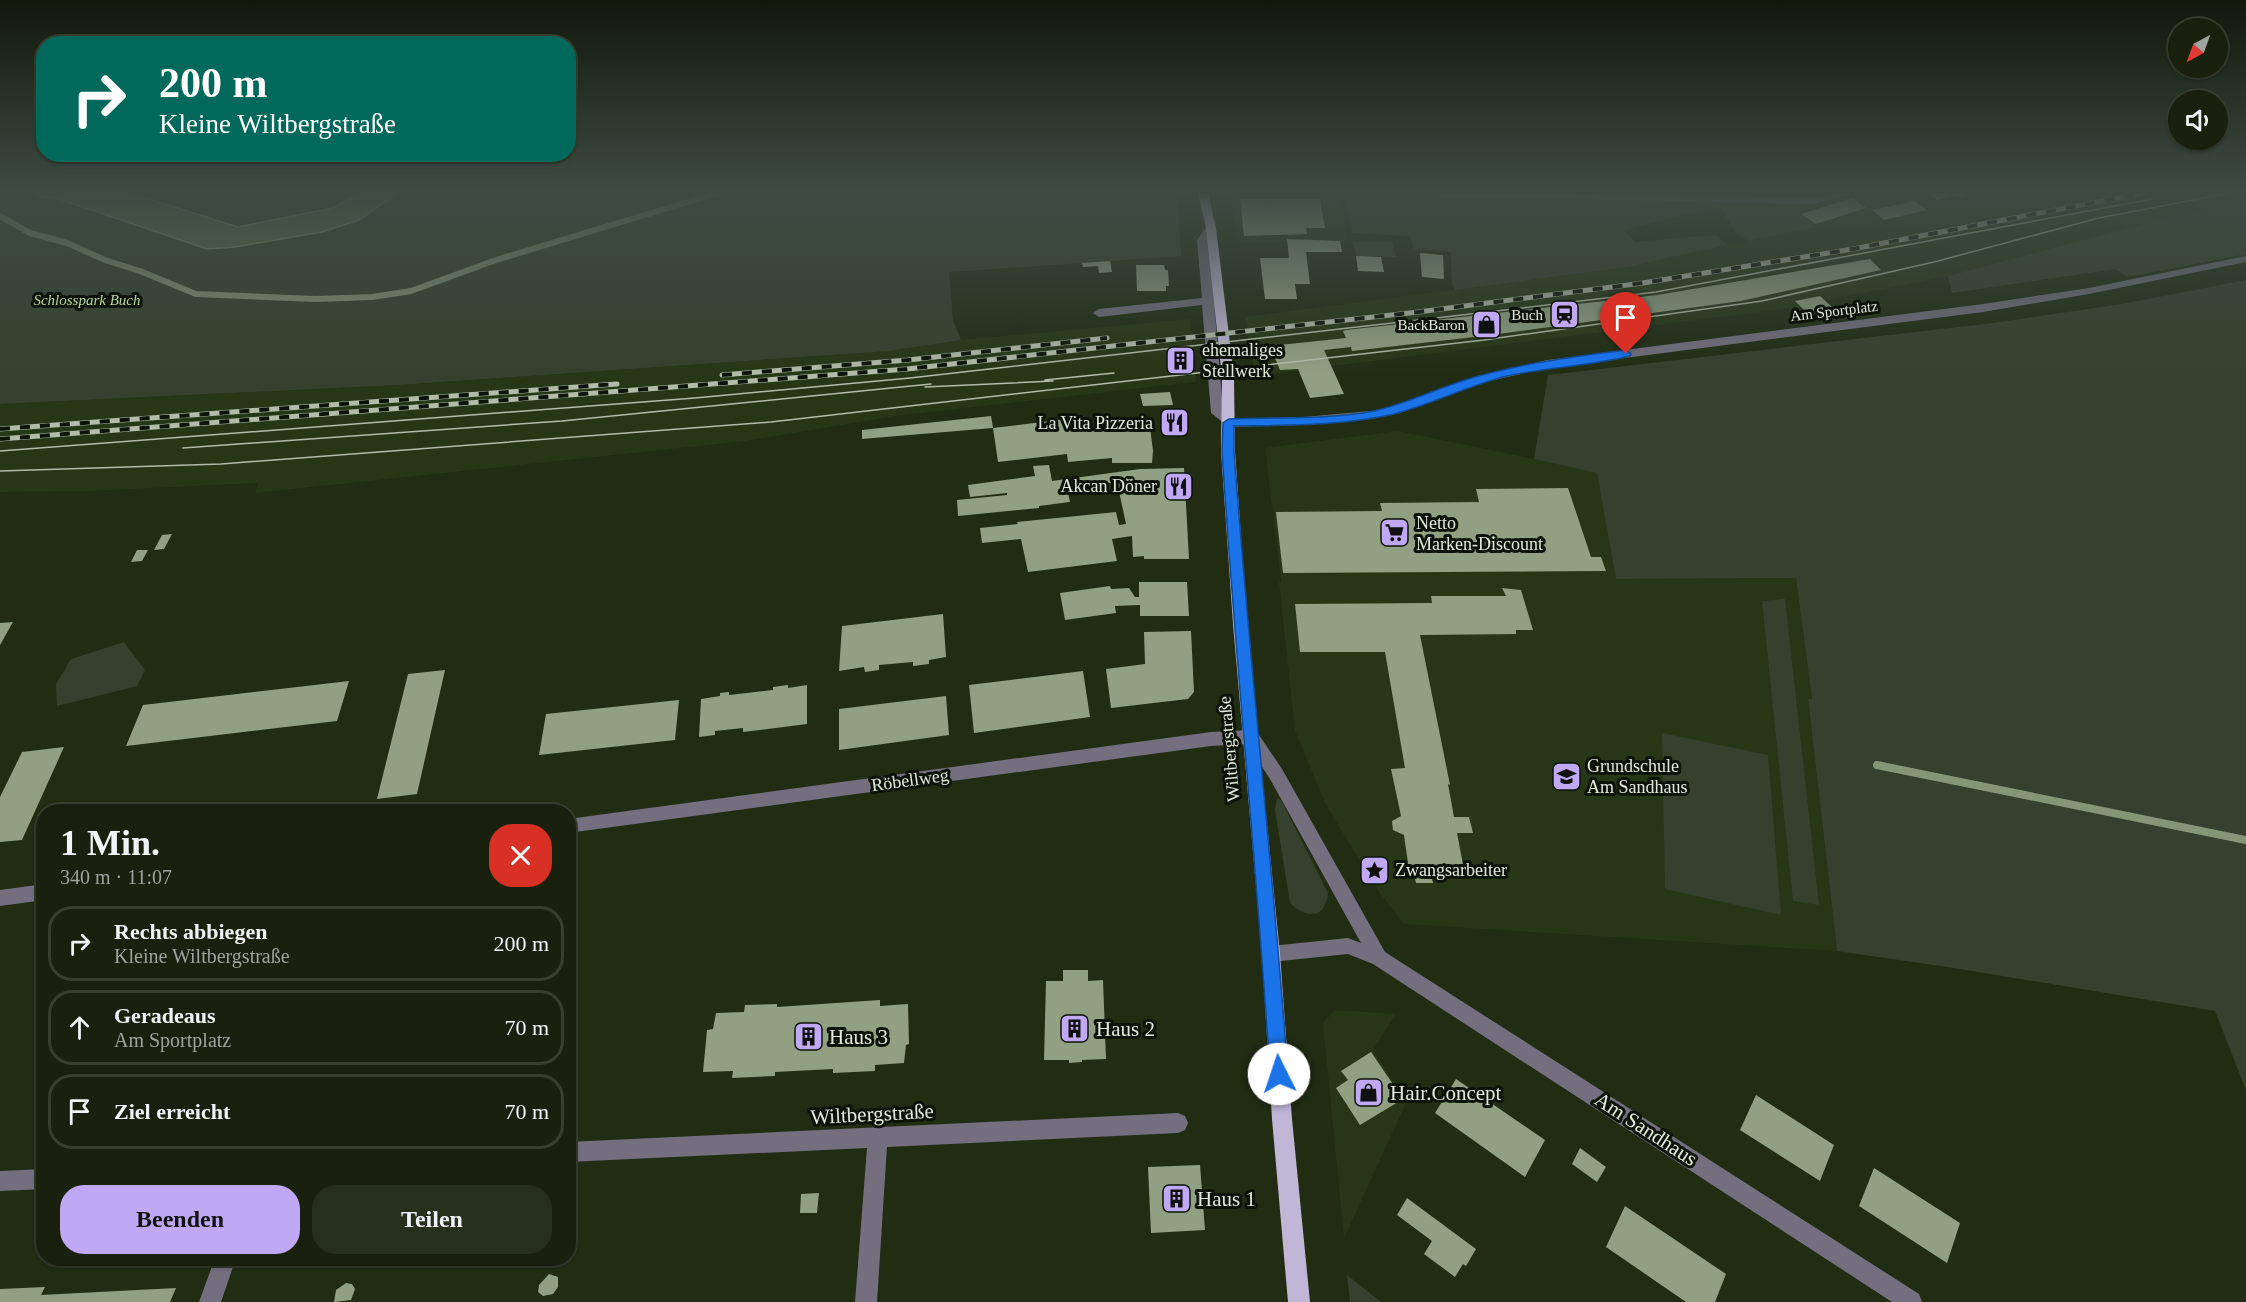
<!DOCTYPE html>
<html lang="de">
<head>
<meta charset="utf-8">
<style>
	:root { --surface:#19210e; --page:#262e1c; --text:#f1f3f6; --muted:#9fa39e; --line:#373e2e; --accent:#bfa9f4 }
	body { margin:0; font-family:Georgia,serif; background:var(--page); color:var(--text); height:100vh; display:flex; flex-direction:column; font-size:22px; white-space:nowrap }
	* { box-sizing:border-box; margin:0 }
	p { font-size:20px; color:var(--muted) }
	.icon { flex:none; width:33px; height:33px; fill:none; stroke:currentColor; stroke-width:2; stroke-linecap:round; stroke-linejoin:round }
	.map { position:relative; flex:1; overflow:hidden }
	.drawer { position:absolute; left:36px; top:804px; width:540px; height:462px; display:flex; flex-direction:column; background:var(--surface); border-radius:24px; box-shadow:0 2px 4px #0004,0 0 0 2px var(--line) }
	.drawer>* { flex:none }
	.banner { position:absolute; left:36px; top:36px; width:540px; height:126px; border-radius:24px; box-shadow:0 2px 4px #0004,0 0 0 2px var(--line); background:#00695c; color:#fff; overflow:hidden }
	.needle { width:39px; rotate:221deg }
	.fabs { position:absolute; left:2168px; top:18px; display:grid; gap:12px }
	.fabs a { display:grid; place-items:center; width:60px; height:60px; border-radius:50%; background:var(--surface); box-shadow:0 2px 4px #0004,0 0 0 2px var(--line); font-size:30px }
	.pin { position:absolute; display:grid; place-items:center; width:51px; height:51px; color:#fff; margin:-62px -26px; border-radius:50% 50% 50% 0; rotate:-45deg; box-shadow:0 0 6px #0007 }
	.pin .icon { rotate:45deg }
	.me { position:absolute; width:66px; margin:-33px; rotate:356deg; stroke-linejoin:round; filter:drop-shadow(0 0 4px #0008) }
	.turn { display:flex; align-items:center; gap:21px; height:126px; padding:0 24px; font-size:27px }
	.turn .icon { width:78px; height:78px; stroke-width:2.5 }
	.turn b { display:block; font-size:42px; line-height:51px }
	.round { display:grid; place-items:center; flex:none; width:63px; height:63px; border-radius:24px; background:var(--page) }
	.headline { display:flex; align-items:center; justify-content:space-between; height:102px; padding:0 24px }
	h1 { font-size:36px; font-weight:700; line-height:45px }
	.primary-button { display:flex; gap:12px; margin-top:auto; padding:12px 24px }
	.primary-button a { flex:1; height:69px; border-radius:24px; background:var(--accent); color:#111; font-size:24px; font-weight:700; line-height:69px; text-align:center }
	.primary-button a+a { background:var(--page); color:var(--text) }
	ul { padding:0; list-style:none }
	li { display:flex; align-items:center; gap:18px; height:75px; margin:0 12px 9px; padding:0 12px; border:3px solid var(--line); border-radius:24px }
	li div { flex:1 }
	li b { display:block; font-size:22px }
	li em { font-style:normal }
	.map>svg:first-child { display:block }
	.built { fill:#273616 }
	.green { fill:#36402c }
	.water { fill:#5f6f4e; stroke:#869478; stroke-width:1.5 }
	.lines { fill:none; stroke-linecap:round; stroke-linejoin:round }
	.stream-far1 { stroke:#869478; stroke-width:6 }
	.stream { stroke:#869478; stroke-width:8 }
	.building { fill:#91a083 }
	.minor { fill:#736f7f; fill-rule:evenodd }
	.major { fill:#c0b7d7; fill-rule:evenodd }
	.tram { stroke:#b3bca9; stroke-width:1.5 }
	.rail-casing { stroke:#b3bca9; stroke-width:5 }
	.rail { stroke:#0d1308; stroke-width:4; stroke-dasharray:10; stroke-linecap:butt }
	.route { fill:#1a73e8; stroke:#114b97; stroke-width:1.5 }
	.labels { text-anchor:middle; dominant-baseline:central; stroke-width:6; stroke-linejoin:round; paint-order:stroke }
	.far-park-label { font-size:15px; font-style:italic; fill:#b9d59c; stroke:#0d1308 }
	.far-street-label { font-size:15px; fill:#e2eada; stroke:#0d1308 }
	.far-poi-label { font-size:15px; fill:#e2eada; stroke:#0d1308; text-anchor:end }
	.poi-label { font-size:18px; fill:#e2eada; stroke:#0d1308; text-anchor:start }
	.street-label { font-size:18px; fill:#e2eada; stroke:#0d1308 }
	.near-poi-label { font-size:21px; fill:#e2eada; stroke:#0d1308; text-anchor:start }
	.near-street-label { font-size:21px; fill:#e2eada; stroke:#0d1308 }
</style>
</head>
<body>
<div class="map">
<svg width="2246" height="1302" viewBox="0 0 2246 1302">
	<rect width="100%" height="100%" fill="#212c13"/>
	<path class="built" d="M1231,193H1339L1348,241H1237Z
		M1823,193H2246V202L2170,217L1948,276L1783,309L1255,376L1245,317L1627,267L1815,227L1798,213L1812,196Z
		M1190,319L1196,382L895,416L745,441L255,493L258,483L89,491L0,492V404L399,385L889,351L961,340Z
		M1398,431L1597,472L1616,579L1796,578L1812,700H1808L1837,951L1404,924L1379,892L1326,805L1295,731L1279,582H1281L1265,448Z
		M1335,1010L1396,1014L1373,1050L1407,1101L1344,1238L1323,1023Z"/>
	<path class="green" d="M0,193H1177L1181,256L949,272L953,320L961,340L889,351L399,385L0,404Z
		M1402,193H1823L1812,196L1798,213L1815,227L1748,241L1735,232L1720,206L1623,230L1635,242L1715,235L1729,245L1627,267L1455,290L1452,284L1451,252L1414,249L1410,236L1353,233L1345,197H1403Z
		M2246,202V254L2127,277L2116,269L1952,293L1948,276L2170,217Z
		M1353,242H1392L1396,257L1356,256Z
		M2246,280V1090L2215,1011L1954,968L1837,951L1808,699H1812L1796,578L1616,579L1597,473L1534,459L1548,375L1993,323L2122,304Z
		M1785,599L1819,905L1793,901L1762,601Z
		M124,642L145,670L137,686L57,706L56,684L71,659Z
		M1662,733L1768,755L1781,915L1665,889Z
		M1277,798L1281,800L1328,893C1326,920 1305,918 1290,903L1275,810Z
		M1347,1275L1381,1302H1350Z"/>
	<path class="water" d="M35,193H130L238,227L333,208L359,193H397L359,220L322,232L235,247L207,249L59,199L43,197Z"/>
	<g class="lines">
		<path class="stream-far1" d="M0,216L30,233L67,243L105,260L140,271L196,294L315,299L372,297L411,291L496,260L717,193"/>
		<path class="stream" d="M1877,765L2246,840"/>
	</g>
	<path class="building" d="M1927,193H1964L1969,196L1961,198L1956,195L1937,200Z
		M1852,198L1866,208L1816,224L1801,214Z
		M1240,199H1320L1325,228H1306L1307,234L1244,236Z
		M1914,201L1927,210L1884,220L1872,210Z
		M1287,239L1340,241L1342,252H1306L1310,284H1295L1297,299H1265L1260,258H1289Z
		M1420,253L1443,255L1444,279L1422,277Z
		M1356,256L1381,257L1384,272L1358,271Z
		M1870,259L1881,270L1741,301L1483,336L1352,351L1351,347L1324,350L1344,394L1310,398L1298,369L1280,370L1270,346L1346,338L1343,331L1346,330L1657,295Z
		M1110,261L1112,272L1099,273L1098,266L1083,267L1082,263Z
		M1136,265H1164L1165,270H1168L1169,286H1166V291H1137Z
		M1820,296L1836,311L1840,315L1814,320L1795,301Z
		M1188,352L1193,367L1174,369L1168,354Z
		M1170,392L1173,405L1143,406L1140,394Z
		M1165,412H1181L1183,434L1166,435Z
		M991,416L993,428L862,439V430Z
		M1066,419L1067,426L1083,424L1084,430L1144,423L1150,427L1153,451L1152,463H1112V458L1068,462L1067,454L998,462L993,428Z
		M1049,465L1052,481L1140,469L1184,468L1189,559H1144V556L1133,557L1132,536L1112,539L1117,561L1028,572L1021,539L982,543L980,528L1018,524L1017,522L1116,512L1119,525L1126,524L1117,482L1067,488L1070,502L1039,506V508L958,516L957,500L1007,495V493L970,497L968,485L1035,476L1033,466Z
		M1568,488L1591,557H1601L1606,571L1283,573L1276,512L1382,511L1380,503L1479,502L1476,489Z
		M172,534L164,549L154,550L162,535Z
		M137,550H148L142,561L131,562Z
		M1139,582H1187L1189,616H1140V605L1115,606L1116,613L1065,620L1060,593L1110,586L1111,589L1129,588L1135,597H1139Z
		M1502,588L1521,590L1533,630H1516V634L1420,635L1450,785L1448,784L1454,817H1469L1473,833H1457L1464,870L1430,871L1433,883H1416L1413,870H1409L1404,835L1393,830L1392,821L1401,816L1391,769L1405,768L1385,652H1300L1295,604L1432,603L1431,596H1506Z
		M943,614L946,657L929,660V664L913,666V662L879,665V670L865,672L864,667L839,671L842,626Z
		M13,622L0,645V623Z
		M1191,631L1194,692L1188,699L1111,708L1106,669L1145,664L1144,632Z
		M445,670L417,794L377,799L408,674Z
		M1083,671L1090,717L974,733L969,685Z
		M349,681L337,721L126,746L143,705Z
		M788,685V688L807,685V724L743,732V728L715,731V735L699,737L701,699L720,696V693L729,692V695L773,690V687Z
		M946,696L949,735L839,750V709Z
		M679,700L675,740L539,755L546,714Z
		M64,747L22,840L0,842V797L22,752Z
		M1063,970H1088V981L1103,980L1106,1059L1082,1060V1062L1069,1063V1060H1044L1046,981H1063Z
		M880,1000V1006L908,1004L909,1044L906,1045L904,1063L875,1065V1071L833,1073V1069L775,1072V1076L732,1078L733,1071L703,1072L707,1030L713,1029L716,1013L744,1012L745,1005L777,1004V1007Z
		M1371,1052L1403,1099L1360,1125L1336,1088L1348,1080L1341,1071Z
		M1456,1079L1545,1140L1525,1177L1435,1113Z
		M1756,1095L1834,1145L1820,1181L1740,1130Z
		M1580,1148L1606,1167L1597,1182L1572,1164Z
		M1200,1165L1205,1230L1151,1233L1148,1167Z
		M1874,1168L1960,1223L1947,1263L1859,1206Z
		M819,1193L817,1213H800L801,1194Z
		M1407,1198L1476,1249L1466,1266L1463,1264L1455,1277L1424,1254L1432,1241L1397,1215Z
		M1625,1206L1726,1274L1715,1302H1686L1606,1247Z
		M549,1274L558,1277V1287L553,1294L543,1296L538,1292L539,1285Z
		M346,1283L352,1284L355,1289L351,1300L334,1302L336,1290Z
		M45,1287L41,1295L176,1288L170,1302H0V1289Z"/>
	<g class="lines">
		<path class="minor" d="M1427,193H1569L1812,198L1836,193H1854L1812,204L1432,196Z
			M1211,225L1216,228L1209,240L1223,411L1232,419L1304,417L1371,411L1394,406L1478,376L1547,360L1983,304L2089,288L2246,256V262L2089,294L1983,312L1547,368L1485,382L1400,413L1371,419L1304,425L1229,427L1211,413L1202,305L1099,317L1093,313L1099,309L1202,298L1197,240L1207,226Z
			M1251,730L1257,732L1282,769L1385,952L1919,1294L1922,1302H1892L1373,964L1348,954L1271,962L1265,960L1262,954L1265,948L1271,946L1348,938L1361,943L1270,779L1247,744L1211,746L568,833V819L1211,732Z
			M44,884V900L0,906V890Z
			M1178,1113L1185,1116L1188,1123L1185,1130L1178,1133L887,1147L877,1302H855L867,1148L568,1162V1142Z
			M44,1169V1189L0,1191V1171Z
			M215,1258H236L221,1302H199Z"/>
		<path class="major" d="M1198,193H1208L1216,228L1234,377L1235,451L1247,624L1280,954L1292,1119L1310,1302H1288L1272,1119L1262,954L1233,624L1221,451L1222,377L1206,228Z"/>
		<path class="tram" d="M1045,380L1114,373
			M925,387L1053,381
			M183,448L562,421L931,384
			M0,451L695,398L910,378L1462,315L1656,292L2152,199
			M0,471L221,464L771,422L1484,340L1762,301L1934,262L2099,218L2230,193"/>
		<defs>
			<path id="rail" d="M722,375L908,360L1107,338
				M0,429L617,384
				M0,439L907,369L1418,312L1643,283L1853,249L2144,193"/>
		</defs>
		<use href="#rail" class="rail-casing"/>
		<use href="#rail" class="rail"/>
	</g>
	<linearGradient id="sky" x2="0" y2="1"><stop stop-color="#12180a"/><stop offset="0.51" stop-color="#3d4b44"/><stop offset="1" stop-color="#3d4b44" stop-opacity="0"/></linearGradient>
	<rect width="2246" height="375" fill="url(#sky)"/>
	<path class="route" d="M1626,350L1631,354L1630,356C1590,366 1548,367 1507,376C1469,385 1433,404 1394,414C1342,426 1287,425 1234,426V451C1249,659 1273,866 1288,1074L1285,1080L1279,1082L1273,1080L1270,1074C1257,866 1235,659 1222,451L1223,423L1229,419C1276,417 1327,420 1374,411C1405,404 1434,390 1465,380C1517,364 1571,357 1626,350Z"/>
	<defs>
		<symbol id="station-square" viewBox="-11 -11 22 22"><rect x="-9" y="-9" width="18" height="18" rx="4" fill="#bfa9f4" stroke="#0d1308"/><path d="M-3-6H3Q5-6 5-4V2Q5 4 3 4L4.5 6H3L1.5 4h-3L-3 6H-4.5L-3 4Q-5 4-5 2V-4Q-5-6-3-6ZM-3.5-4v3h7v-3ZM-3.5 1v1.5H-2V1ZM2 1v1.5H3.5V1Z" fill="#111"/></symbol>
		<symbol id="shop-square" viewBox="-11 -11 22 22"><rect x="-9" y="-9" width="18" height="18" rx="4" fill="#bfa9f4" stroke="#0d1308"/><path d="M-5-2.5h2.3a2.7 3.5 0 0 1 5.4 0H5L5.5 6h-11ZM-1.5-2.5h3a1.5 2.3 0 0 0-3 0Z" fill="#111"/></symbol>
		<symbol id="building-square" viewBox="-11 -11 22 22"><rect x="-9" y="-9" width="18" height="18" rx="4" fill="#bfa9f4" stroke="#0d1308"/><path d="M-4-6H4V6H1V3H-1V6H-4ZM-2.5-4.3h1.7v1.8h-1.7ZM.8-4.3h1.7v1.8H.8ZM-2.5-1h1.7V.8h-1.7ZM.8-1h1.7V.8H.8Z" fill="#111"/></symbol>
		<symbol id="restaurant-square" viewBox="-11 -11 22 22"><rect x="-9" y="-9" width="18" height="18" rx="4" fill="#bfa9f4" stroke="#0d1308"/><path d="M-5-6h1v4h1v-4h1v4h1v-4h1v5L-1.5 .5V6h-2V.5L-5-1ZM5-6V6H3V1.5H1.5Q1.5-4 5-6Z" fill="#111"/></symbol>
		<symbol id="supermarket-square" viewBox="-11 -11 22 22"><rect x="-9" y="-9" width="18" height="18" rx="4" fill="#bfa9f4" stroke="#0d1308"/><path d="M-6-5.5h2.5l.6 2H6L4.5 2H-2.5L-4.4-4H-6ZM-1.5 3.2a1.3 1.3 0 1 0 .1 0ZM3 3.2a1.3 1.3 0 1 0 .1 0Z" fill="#111"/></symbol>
		<symbol id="school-square" viewBox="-11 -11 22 22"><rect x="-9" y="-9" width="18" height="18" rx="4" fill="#bfa9f4" stroke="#0d1308"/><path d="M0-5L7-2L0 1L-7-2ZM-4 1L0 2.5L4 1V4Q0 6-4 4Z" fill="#111"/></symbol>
		<symbol id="sight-square" viewBox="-11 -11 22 22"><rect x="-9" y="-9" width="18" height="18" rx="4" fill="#bfa9f4" stroke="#0d1308"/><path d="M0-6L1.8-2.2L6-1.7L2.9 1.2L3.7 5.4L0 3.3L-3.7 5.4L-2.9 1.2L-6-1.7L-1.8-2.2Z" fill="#111"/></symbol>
	</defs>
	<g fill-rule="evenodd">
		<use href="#station-square" x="1548" y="298" width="33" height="33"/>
		<use href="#shop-square" x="1470" y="308" width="33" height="33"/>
		<use href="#building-square" x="1164" y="344" width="33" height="33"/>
		<use href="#restaurant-square" x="1158" y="406" width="33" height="33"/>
		<use href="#restaurant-square" x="1162" y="470" width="33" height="33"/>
		<use href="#supermarket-square" x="1378" y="516" width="33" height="33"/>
		<use href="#school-square" x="1550" y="760" width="33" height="33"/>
		<use href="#sight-square" x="1358" y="854" width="33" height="33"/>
		<use href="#building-square" x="1058" y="1012" width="33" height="33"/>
		<use href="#building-square" x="792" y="1020" width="33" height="33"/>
		<use href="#shop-square" x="1352" y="1076" width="33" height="33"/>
		<use href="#building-square" x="1160" y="1182" width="33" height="33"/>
	</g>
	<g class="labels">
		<g class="far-park-label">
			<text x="87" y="300">Schlosspark Buch</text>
		</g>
		<g class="far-street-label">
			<text transform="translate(1834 311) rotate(-7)">Am Sportplatz</text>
		</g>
		<g class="far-poi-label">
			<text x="1543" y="315">Buch</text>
			<text x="1465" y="325">BackBaron</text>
		</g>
		<g class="poi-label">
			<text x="1202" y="350">ehemaliges<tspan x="1202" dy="21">Stellwerk</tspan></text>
			<text x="1153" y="423" text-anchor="end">La Vita Pizzeria</text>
			<text x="1157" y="486" text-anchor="end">Akcan Döner</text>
			<text x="1416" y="523">Netto<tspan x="1416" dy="21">Marken-Discount</tspan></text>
			<text x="1587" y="766">Grundschule<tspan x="1587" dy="21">Am Sandhaus</tspan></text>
			<text x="1395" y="870">Zwangsarbeiter</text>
		</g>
		<g class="street-label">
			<text transform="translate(1229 749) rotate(-95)">Wiltbergstraße</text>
			<text transform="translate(910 780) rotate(-8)">Röbellweg</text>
		</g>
		<g class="near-poi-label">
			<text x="1096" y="1029">Haus 2</text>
			<text x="829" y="1037">Haus 3</text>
			<text x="1390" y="1093">Hair.Concept</text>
			<text x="1197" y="1199">Haus 1</text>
		</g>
		<g class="near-street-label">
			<text transform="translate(872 1114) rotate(-3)">Wiltbergstraße</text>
			<text transform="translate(1646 1129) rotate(33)">Am Sandhaus</text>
		</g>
	</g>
</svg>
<div class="fabs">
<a><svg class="needle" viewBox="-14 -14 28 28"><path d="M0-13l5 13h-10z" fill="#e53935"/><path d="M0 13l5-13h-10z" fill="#9fa39e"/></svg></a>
<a><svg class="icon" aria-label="sound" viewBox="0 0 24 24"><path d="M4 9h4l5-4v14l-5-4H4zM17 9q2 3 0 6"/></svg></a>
</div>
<div class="pin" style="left:1626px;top:354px;background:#d93025"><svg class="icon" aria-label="arrive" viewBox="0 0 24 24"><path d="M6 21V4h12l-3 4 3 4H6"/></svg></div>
<svg class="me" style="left:1279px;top:1074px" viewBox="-20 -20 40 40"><circle r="19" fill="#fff"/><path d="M0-13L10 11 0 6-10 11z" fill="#1a73e8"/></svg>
<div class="banner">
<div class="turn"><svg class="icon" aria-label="right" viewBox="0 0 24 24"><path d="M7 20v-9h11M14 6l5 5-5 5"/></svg><div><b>200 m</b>Kleine Wiltbergstraße</div></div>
</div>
<section class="drawer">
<div class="headline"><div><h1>1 Min.</h1><p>340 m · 11:07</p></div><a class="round" style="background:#d93025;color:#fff"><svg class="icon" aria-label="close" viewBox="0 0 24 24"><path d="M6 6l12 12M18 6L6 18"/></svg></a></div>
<ul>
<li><svg class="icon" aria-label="right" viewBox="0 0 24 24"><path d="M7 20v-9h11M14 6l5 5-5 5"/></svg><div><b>Rechts abbiegen</b><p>Kleine Wiltbergstraße</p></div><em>200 m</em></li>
<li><svg class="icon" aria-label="ahead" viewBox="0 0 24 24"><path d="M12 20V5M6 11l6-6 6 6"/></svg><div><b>Geradeaus</b><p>Am Sportplatz</p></div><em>70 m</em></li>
<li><svg class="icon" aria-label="arrive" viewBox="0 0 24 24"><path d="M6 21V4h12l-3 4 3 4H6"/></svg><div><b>Ziel erreicht</b></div><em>70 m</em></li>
</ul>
<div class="primary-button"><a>Beenden</a><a>Teilen</a></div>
</section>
</div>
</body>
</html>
